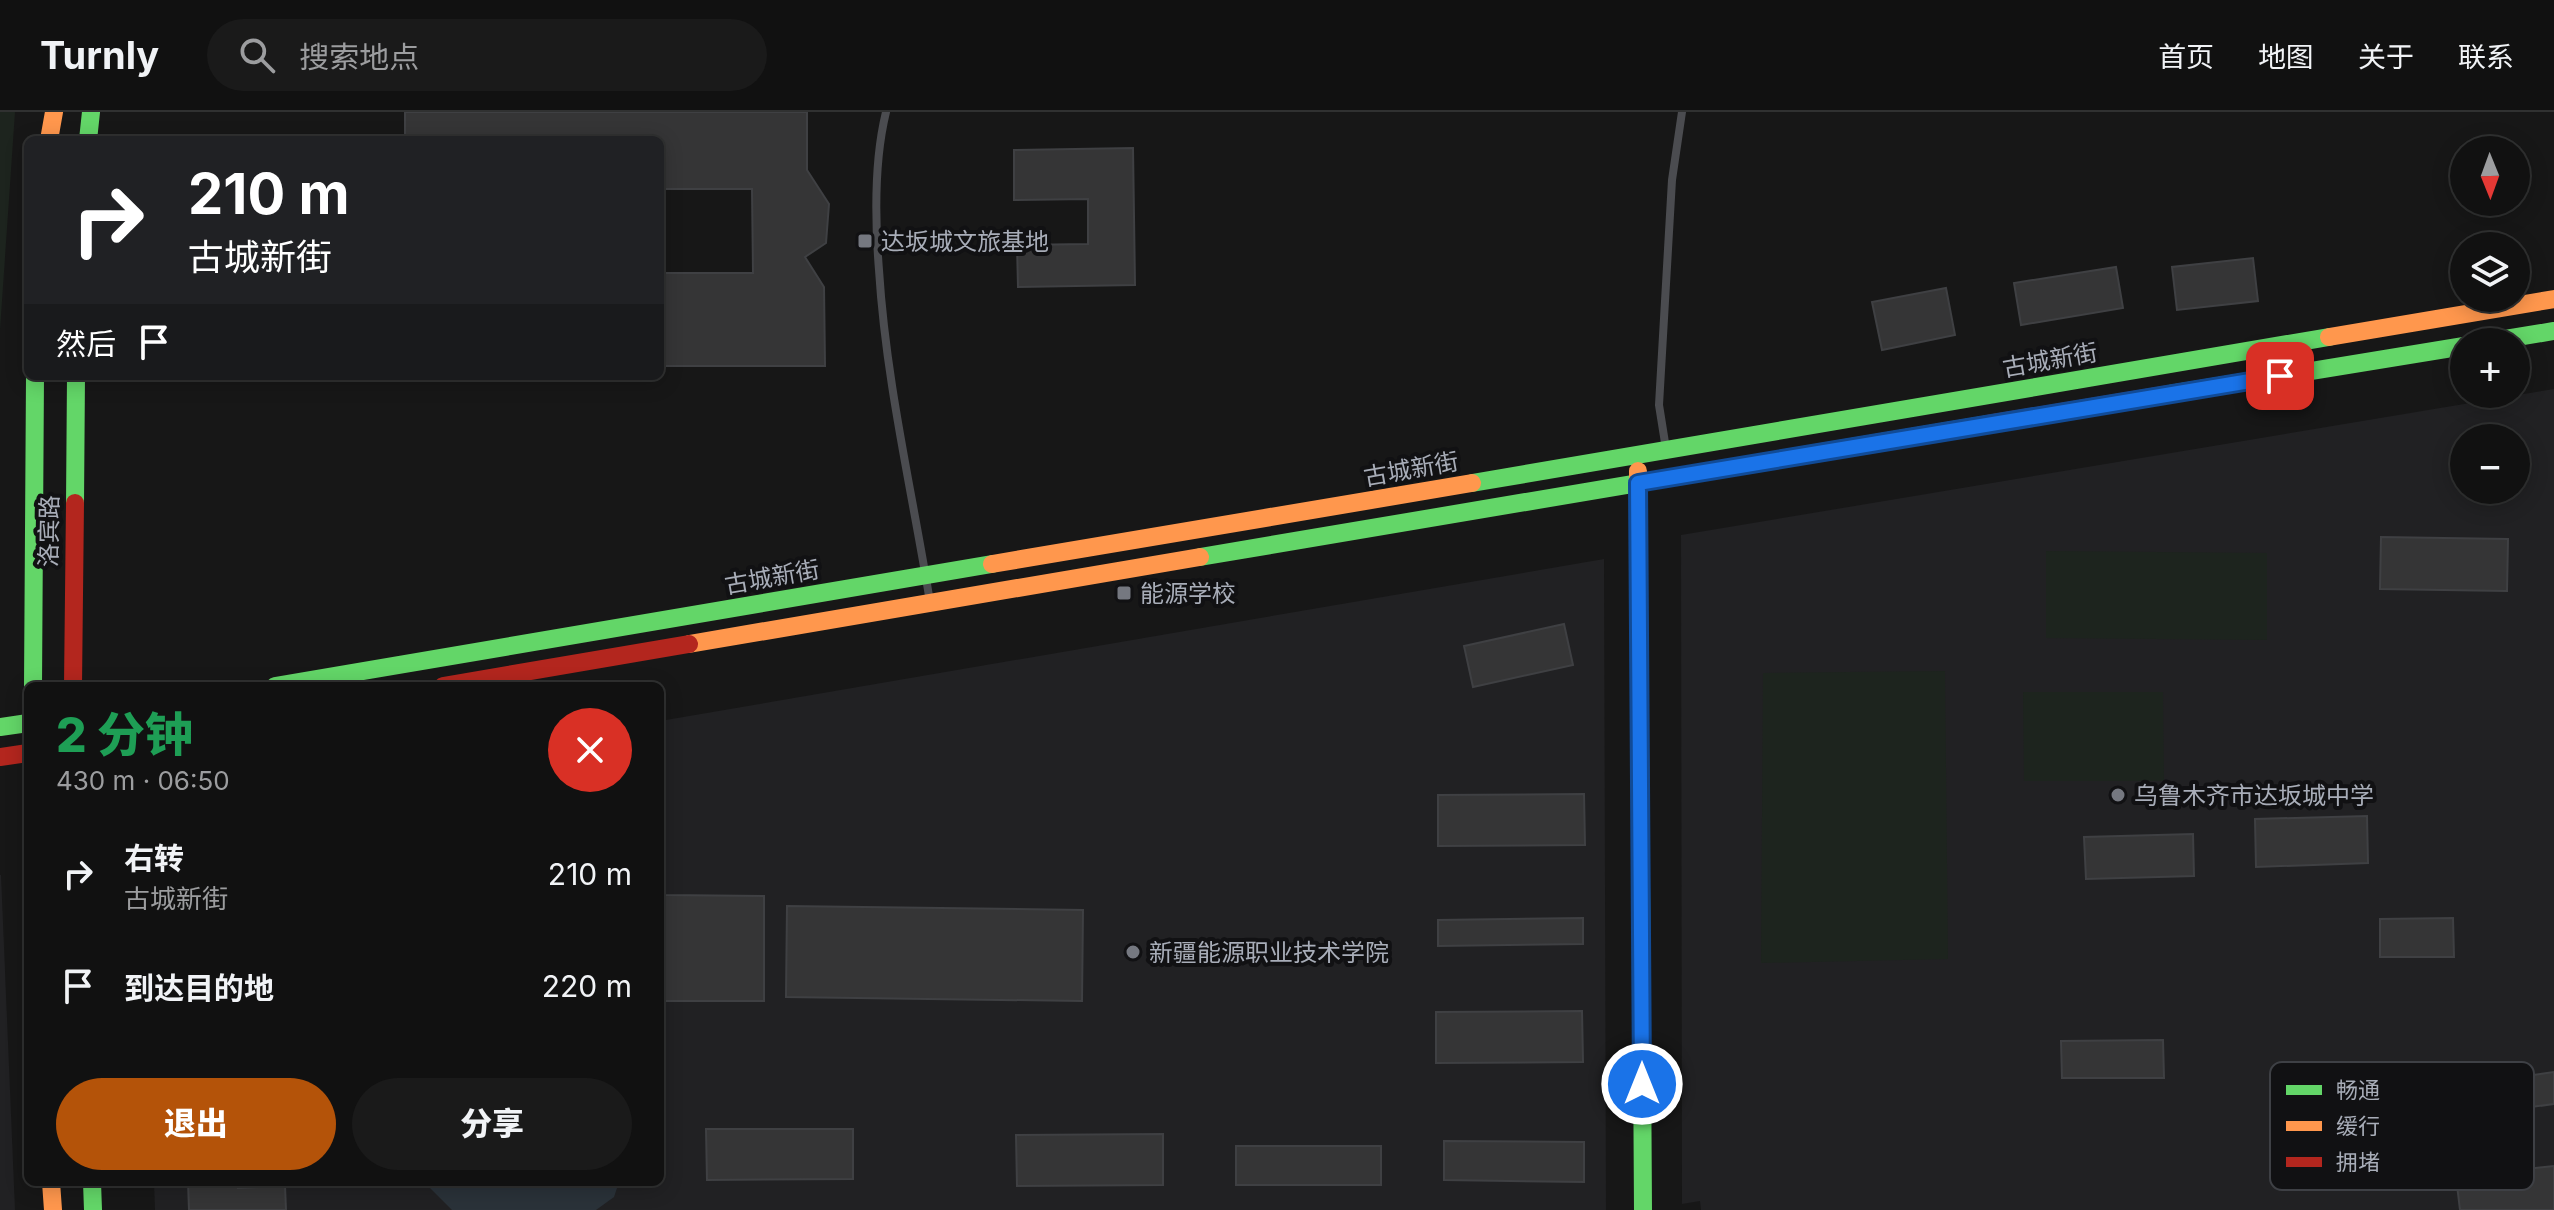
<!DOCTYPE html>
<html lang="zh">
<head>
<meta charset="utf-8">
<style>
	:root { --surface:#111; --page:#1a1a1a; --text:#f1f3f6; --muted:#9c9d9f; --line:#303131; --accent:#b45309 }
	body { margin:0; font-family:Inter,"Noto Sans SC",sans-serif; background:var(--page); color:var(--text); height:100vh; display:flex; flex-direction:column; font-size:30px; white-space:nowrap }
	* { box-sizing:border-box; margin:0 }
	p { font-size:26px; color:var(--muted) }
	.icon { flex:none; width:44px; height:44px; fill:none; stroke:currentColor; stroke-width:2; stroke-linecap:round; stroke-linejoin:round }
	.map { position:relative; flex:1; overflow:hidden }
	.drawer { position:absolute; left:24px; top:570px; width:640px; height:504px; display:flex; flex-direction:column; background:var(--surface); border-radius:12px; box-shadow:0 4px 20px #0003,0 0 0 2px var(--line) }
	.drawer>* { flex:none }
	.banner { position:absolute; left:24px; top:24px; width:640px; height:244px; border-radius:12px; box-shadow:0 4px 20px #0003,0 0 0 2px var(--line); background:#202124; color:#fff; overflow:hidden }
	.needle { width:52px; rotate:179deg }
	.controls { position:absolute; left:2450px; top:24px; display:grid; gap:16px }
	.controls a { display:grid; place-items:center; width:80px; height:80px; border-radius:50%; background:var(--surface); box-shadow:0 4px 20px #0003,0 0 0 2px var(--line); font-size:40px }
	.pin { position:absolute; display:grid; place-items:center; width:68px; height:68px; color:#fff; margin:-34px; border-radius:16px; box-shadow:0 4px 12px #0006 }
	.me { position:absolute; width:88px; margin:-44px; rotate:0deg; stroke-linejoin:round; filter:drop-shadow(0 0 6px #0008) }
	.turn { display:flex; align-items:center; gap:28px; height:168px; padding:0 32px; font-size:36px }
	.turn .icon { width:104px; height:104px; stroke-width:2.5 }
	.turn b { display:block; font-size:56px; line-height:68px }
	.then { display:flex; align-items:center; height:76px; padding:0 32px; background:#0003; gap:16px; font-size:30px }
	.round { display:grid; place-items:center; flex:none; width:84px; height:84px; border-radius:42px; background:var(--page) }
	.headline { display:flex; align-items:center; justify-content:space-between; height:136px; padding:0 32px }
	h1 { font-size:48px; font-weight:800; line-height:60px; color:#1e9e55 }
	.cta { display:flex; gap:16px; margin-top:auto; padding:16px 32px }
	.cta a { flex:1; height:92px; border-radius:48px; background:var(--accent); color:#fff; font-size:32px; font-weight:800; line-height:92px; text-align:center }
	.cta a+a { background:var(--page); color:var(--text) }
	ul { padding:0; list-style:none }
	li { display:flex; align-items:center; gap:24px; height:112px; padding:0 32px }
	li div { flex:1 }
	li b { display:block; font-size:30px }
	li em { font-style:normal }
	header { display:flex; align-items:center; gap:48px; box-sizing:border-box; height:112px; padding:0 40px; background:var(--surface); border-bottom:2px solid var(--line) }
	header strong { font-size:38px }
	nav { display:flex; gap:44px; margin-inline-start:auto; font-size:28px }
	.search { width:560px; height:72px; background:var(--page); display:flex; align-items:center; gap:20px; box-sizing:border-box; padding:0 28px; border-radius:44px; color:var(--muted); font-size:30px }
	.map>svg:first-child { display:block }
	.built { fill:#212123; fill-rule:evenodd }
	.green { fill:#1d241e }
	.water { fill:#2a3239 }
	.building { fill:#353536; stroke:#3f4043; stroke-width:2 }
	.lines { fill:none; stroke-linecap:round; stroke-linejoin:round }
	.lane { stroke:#4b4c50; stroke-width:8 }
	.fast { stroke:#63d668; stroke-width:18 }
	.slow { stroke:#ff974d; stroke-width:18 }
	.jam { stroke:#b3261e; stroke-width:18 }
	.route-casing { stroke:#114b97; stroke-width:20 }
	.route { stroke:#1a73e8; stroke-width:14 }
	.poi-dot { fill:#757880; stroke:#111113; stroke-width:3 }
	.labels { text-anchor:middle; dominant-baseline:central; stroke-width:8; stroke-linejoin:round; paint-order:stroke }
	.poi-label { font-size:24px; fill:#a8adb8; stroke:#111113; text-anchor:start }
	.street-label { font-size:24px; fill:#a8adb8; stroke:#111113 }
	.key { fill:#111113; stroke:#3e4045; stroke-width:2 }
	.key-label { font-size:22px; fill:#a8adb8 }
</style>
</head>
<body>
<header>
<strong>Turnly</strong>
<div class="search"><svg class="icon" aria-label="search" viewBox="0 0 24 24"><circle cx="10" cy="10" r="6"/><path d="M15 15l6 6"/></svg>搜索地点</div>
<nav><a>首页</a><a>地图</a><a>关于</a><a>联系</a></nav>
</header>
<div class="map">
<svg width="2554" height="1098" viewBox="0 0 2554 1098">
	<rect width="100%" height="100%" fill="#171717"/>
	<path class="built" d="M2554,277V1098H1701L1700,1089L1682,1092L1681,423ZM2464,326H2516V378H2464Z
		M1604,447L1606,1098H155L154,1070H660V609Z
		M0,763H1L15,1098H0Z"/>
	<path class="green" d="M0,0H15L0,218Z
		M2046,439L2267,441V528L2046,526Z
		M1945,559L1948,847L1761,851L1763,561Z
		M2023,580H2163L2164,669H2024Z"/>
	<path class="water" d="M424,1070H619L614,1085L596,1098H452Z"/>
	<path class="building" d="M405,0H807V58L829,92L826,131L805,145L824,175L825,254H660V161H753L752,77H660V28H405Z
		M1133,36L1135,173L1018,175L1017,133L1088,132V87L1014,88V38Z
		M2253,146L2258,189L2177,198L2172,155Z
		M2116,155L2123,196L2021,213L2014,171Z
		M1946,176L1955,223L1882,238L1872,190Z
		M2381,425L2508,427L2507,479L2380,477Z
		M1564,512L1573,553L1473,575L1464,534Z
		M1584,682L1585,733L1438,734V683Z
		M660,701H665V783L764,784V889H660Z
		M2367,704L2368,751L2256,755L2255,707Z
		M2193,722L2194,764L2086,767L2084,725Z
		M787,794L1083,798L1082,889L786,885Z
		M1583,806V832L1438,834V808Z
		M2453,806L2454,845H2380V807Z
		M1582,899L1583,950L1436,951V900Z
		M2163,928L2164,966H2062L2061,929Z
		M2554,960V992L2487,1001L2483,970Z
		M706,1017H853V1067L707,1068Z
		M1163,1022V1073L1017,1074L1016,1023Z
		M1444,1029L1584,1030V1070L1444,1068Z
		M1236,1034H1381V1073H1236Z
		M2554,1054V1098H2460L2456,1065Z
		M188,1070H238V1076L285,1074L286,1098H189Z"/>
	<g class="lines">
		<path class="lane" d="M886,0C874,49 875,108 879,158C886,270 912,379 930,490
			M1666,337L1659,293L1672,68L1682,0"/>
		<path class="fast" d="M88,28L91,0
			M2487,230L2554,219
			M2170,282L2464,234
			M1472,371L2329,225
			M75,391L76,264
			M1200,445L1988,312
			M33,574L35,264
			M275,574L992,452
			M0,615L28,611
			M1641,774L1643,1098
			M92,1070L93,1098"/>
		<path class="slow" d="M49,28L54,0
			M2329,225L2554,187
			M1638,359L1641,774
			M992,452L1472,371
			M689,532L1200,445
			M51,1070L53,1098"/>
		<path class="jam" d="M1988,312L2170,282
			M73,574L75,391
			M443,574L689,532
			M0,645L28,641"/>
	</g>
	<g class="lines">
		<defs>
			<path id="route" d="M1642,972L1638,371L2280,264"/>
		</defs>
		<use href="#route" class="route-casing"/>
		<use href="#route" class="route"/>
	</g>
	<g class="poi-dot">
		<rect x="857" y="121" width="16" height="16" rx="4"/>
		<rect x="1116" y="473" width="16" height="16" rx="4"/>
		<circle cx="2118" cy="683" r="8"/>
		<circle cx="1133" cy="840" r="8"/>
	</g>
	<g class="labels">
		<g class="poi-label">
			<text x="881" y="129">达坂城文旅基地</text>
			<text x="1140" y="481">能源学校</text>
			<text x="2134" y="683">乌鲁木齐市达坂城中学</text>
			<text x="1149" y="840">新疆能源职业技术学院</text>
		</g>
		<g class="street-label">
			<text transform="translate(2050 248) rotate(-10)">古城新街</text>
			<text transform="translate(1411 357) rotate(-10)">古城新街</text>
			<text transform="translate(49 419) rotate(-89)">洛宾路</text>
			<text transform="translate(772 465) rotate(-10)">古城新街</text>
		</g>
	</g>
	<rect x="2270" y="950" width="264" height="128" rx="12" class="key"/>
	<rect x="2286" y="973" width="36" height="10" fill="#63d668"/>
	<rect x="2286" y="1009" width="36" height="10" fill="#ff974d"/>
	<rect x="2286" y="1045" width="36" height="10" fill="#b3261e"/>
	<g class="key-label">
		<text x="2336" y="986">畅通</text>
		<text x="2336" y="1022">缓行</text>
		<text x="2336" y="1058">拥堵</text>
	</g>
</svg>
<div class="controls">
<a><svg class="needle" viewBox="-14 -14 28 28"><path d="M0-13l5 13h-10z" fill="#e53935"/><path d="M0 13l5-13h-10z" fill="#9c9d9f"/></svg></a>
<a><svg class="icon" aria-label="layers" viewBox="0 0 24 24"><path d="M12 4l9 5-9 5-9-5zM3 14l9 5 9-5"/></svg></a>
<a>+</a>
<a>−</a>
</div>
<div class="pin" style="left:2280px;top:264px;background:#d93025"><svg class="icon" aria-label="arrive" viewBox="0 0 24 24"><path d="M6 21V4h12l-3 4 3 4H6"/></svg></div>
<svg class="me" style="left:1642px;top:972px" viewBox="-20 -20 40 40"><circle r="17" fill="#1a73e8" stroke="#fff" stroke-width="3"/><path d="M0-11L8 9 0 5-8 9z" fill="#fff"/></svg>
<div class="banner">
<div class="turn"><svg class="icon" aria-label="right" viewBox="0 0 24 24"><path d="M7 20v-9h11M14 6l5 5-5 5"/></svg><div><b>210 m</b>古城新街</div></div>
<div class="then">然后<svg class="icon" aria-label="arrive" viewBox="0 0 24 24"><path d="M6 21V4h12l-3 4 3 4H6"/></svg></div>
</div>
<section class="drawer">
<div class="headline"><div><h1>2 分钟</h1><p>430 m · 06:50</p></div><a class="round" style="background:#d93025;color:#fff"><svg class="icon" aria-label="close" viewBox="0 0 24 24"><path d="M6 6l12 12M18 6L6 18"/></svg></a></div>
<ul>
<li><svg class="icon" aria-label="right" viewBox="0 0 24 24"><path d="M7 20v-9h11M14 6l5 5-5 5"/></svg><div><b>右转</b><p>古城新街</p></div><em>210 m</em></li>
<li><svg class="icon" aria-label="arrive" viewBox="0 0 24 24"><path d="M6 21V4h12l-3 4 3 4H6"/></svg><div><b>到达目的地</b></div><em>220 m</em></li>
</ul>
<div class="cta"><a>退出</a><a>分享</a></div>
</section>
</div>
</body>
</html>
